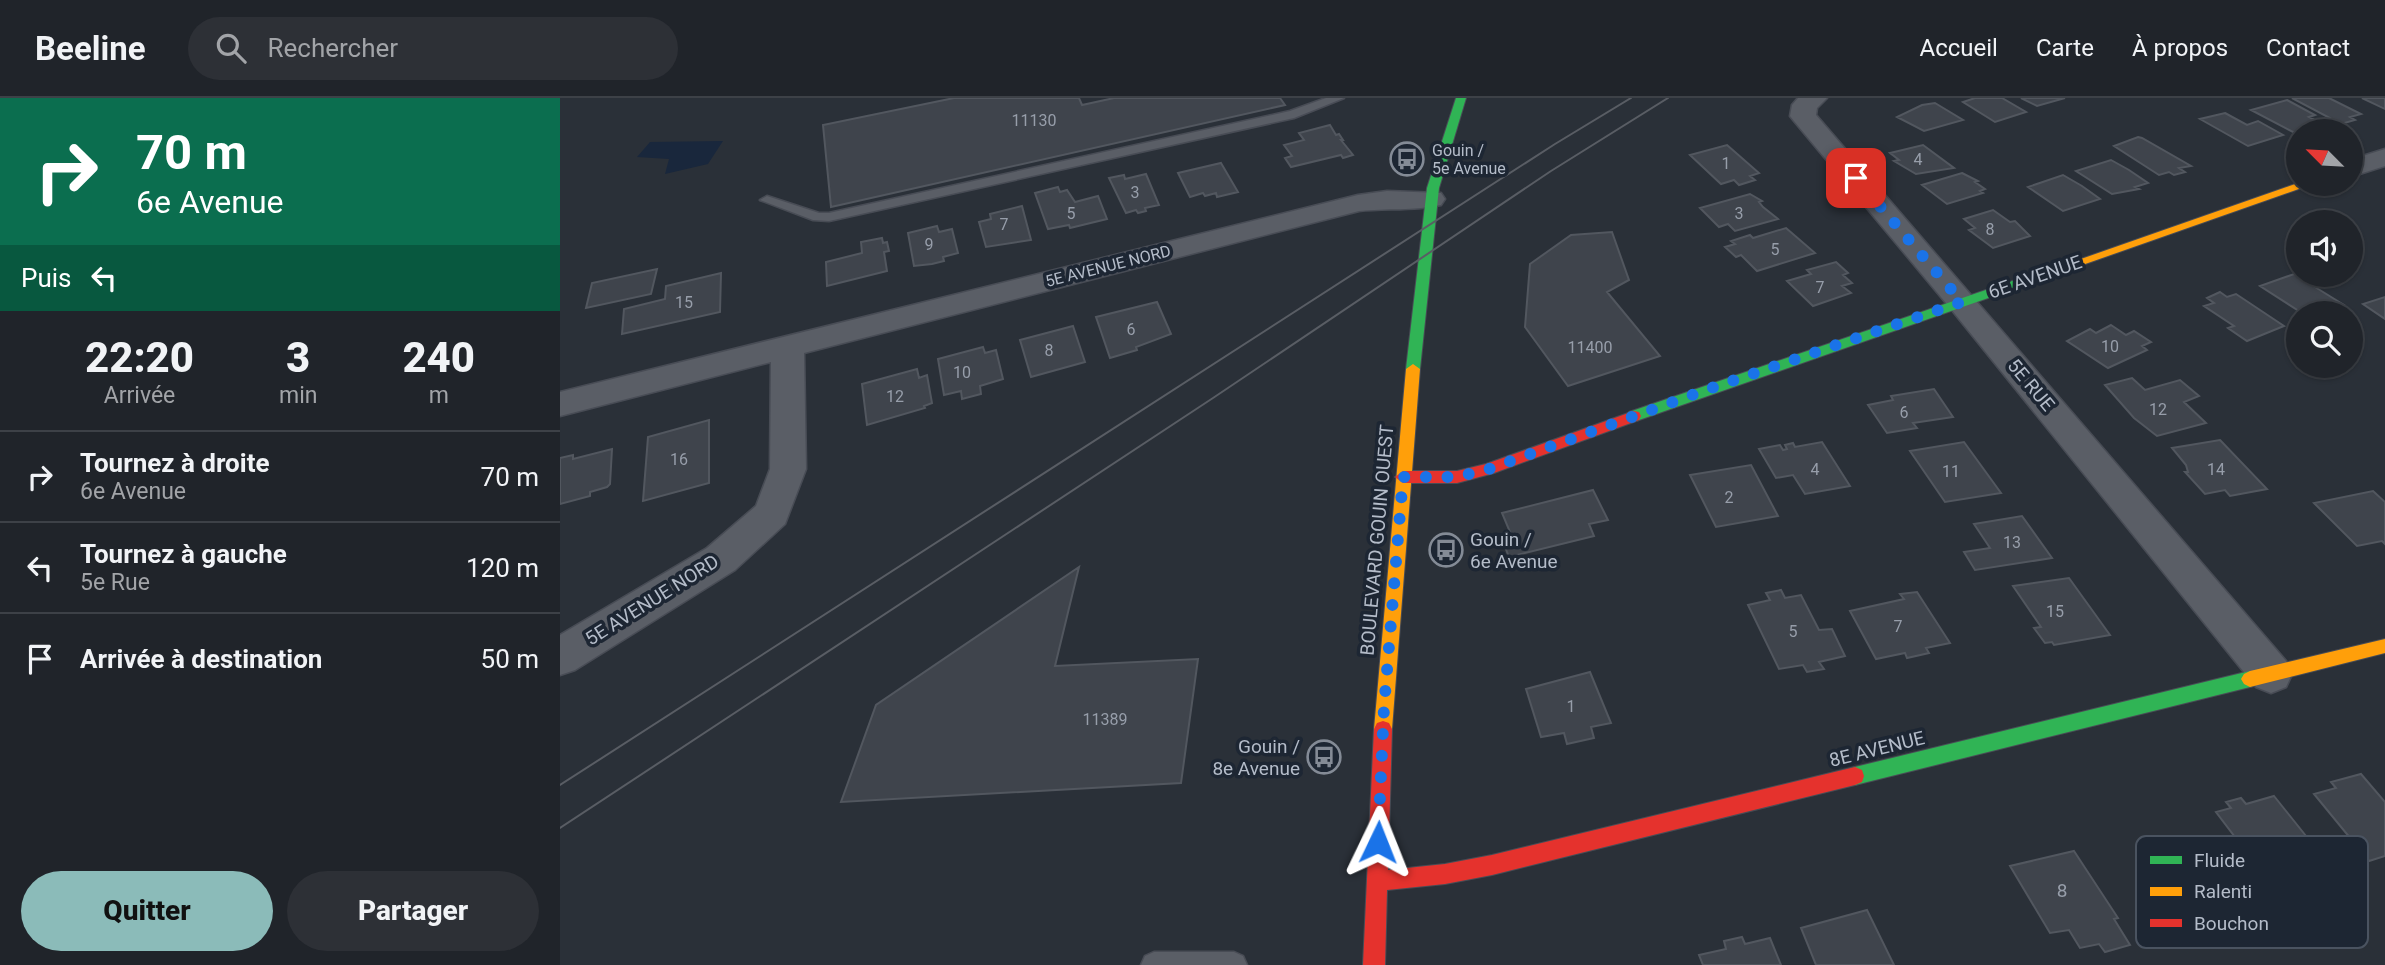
<!DOCTYPE html>
<html lang="fr">
<head>
<meta charset="utf-8">
<style>
	:root { --surface:#20242a; --page:#2d3036; --text:#f1f3f6; --muted:#a2a4a8; --line:#3d4147; --accent:#8bbbb9 }
	body { margin:0; font-family:Roboto,sans-serif; background:var(--page); color:var(--text); height:100vh; display:flex; flex-direction:column; font-size:26px; white-space:nowrap }
	* { box-sizing:border-box; margin:0 }
	p { font-size:23px; color:var(--muted) }
	.icon { flex:none; width:38px; height:38px; fill:none; stroke:currentColor; stroke-width:2; stroke-linecap:round; stroke-linejoin:round }
	.map { position:relative; flex:1; overflow:hidden }
	.details { display:flex; flex-direction:column; background:var(--surface); width:560px }
	.details>* { flex:none }
	.top-card { background:#0b6e4f; color:#fff; overflow:hidden }
	.needle { width:46px; rotate:294deg }
	.fabs { position:absolute; left:1726px; top:21px; display:grid; gap:14px }
	.fabs a { display:grid; place-items:center; width:77px; height:77px; border-radius:50%; background:var(--surface); box-shadow:0 2px 5px #0004,0 0 0 2px var(--line); font-size:35px }
	.pin { position:absolute; display:grid; place-items:center; width:60px; height:60px; color:#fff; margin:-30px; border-radius:14px; box-shadow:0 4px 10px #0006 }
	.me { position:absolute; width:77px; margin:-38px; rotate:2deg; stroke-linejoin:round; filter:drop-shadow(0 0 5px #0008) }
	.turn { display:flex; align-items:center; gap:24px; height:147px; padding:0 21px; font-size:32px }
	.turn .icon { width:91px; height:91px; stroke-width:2.5 }
	.turn b { display:block; font-size:49px; line-height:60px }
	.then { display:flex; align-items:center; height:66px; padding:0 21px; background:#0003; gap:14px; font-size:26px }
	.eta { display:flex; justify-content:space-evenly; align-items:center; height:119px; text-align:center }
	.eta b { font-size:42px; font-weight:800; line-height:49px }
	.cta { display:flex; gap:14px; margin-top:auto; padding:14px 21px }
	.cta a { flex:1; height:80px; border-radius:42px; background:var(--accent); color:#111; font-size:28px; font-weight:800; line-height:80px; text-align:center }
	.cta a+a { background:var(--page); color:var(--text) }
	ul { padding:0; list-style:none }
	li { display:flex; align-items:center; gap:21px; height:91px; padding:0 21px; border-top:2px solid var(--line) }
	li div { flex:1 }
	li b { display:block; font-size:26px }
	li em { font-style:normal }
	header { display:flex; align-items:center; gap:42px; box-sizing:border-box; height:98px; padding:0 35px; background:var(--surface); border-bottom:2px solid var(--line) }
	header strong { font-size:33px }
	nav { display:flex; gap:38px; margin-inline-start:auto; font-size:24px }
	.search { width:490px; height:63px; background:var(--page); display:flex; align-items:center; gap:18px; box-sizing:border-box; padding:0 24px; border-radius:38px; color:var(--muted); font-size:26px }
	main { display:flex; flex:1; min-height:0 }
	.map>svg:first-child { display:block }
	.water { fill:#19273c }
	.building { fill:#3f444c; stroke:#52575f; stroke-width:2 }
	.lines { fill:none; stroke-linecap:round; stroke-linejoin:round }
	.lane-casing { stroke:#484c55; stroke-width:3 }
	.street-casing { stroke:#484c55; stroke-width:3 }
	.fast-casing { stroke:#484c55; stroke-width:2 }
	.slow-casing { stroke:#484c55; stroke-width:2 }
	.jam-casing { stroke:#484c55; stroke-width:2 }
	.lane { fill:#5a5e66; fill-rule:evenodd }
	.street { fill:#5a5e66; fill-rule:evenodd }
	.fast { fill:#30b455; fill-rule:evenodd }
	.slow { fill:#ff9f0a; fill-rule:evenodd }
	.jam { fill:#e5322d; fill-rule:evenodd }
	.tram { stroke:#595d64; stroke-width:2 }
	.route { stroke:#1a73e8; stroke-width:12; stroke-dasharray:0 21.6 }
	.labels { text-anchor:middle; dominant-baseline:central; stroke-width:7; stroke-linejoin:round; paint-order:stroke }
	.number-label { font-size:16px; fill:#979eaa }
	.far-poi-label { font-size:16px; fill:#b4bcc9; stroke:#1d2633; text-anchor:start }
	.far-street-label { font-size:16px; fill:#b4bcc9; stroke:#1d2633 }
	.street-label { font-size:19px; fill:#b4bcc9; stroke:#1d2633 }
	.poi-label { font-size:19px; fill:#b4bcc9; stroke:#1d2633; text-anchor:start }
	.near-number-label { font-size:19px; fill:#979eaa }
	.key { fill:#1d2633; stroke:#4a5360; stroke-width:2 }
	.key-label { font-size:19px; fill:#b4bcc9 }
</style>
</head>
<body>
<header>
<strong>Beeline</strong>
<div class="search"><svg class="icon" aria-label="search" viewBox="0 0 24 24"><circle cx="10" cy="10" r="6"/><path d="M15 15l6 6"/></svg>Rechercher</div>
<nav><a>Accueil</a><a>Carte</a><a>À propos</a><a>Contact</a></nav>
</header>
<main>
<section class="details">
<div class="top-card">
<div class="turn"><svg class="icon" aria-label="right" viewBox="0 0 24 24"><path d="M7 20v-9h11M14 6l5 5-5 5"/></svg><div><b>70 m</b>6e Avenue</div></div>
<div class="then">Puis<svg class="icon" aria-label="left" viewBox="0 0 24 24"><path d="M17 20v-9H6M10 6l-5 5 5 5"/></svg></div>
</div>
<div class="eta">
<div><b>22:20</b><p>Arrivée</p></div>
<div><b>3</b><p>min</p></div>
<div><b>240</b><p>m</p></div>
</div>
<ul>
<li><svg class="icon" aria-label="right" viewBox="0 0 24 24"><path d="M7 20v-9h11M14 6l5 5-5 5"/></svg><div><b>Tournez à droite</b><p>6e Avenue</p></div><em>70 m</em></li>
<li><svg class="icon" aria-label="left" viewBox="0 0 24 24"><path d="M17 20v-9H6M10 6l-5 5 5 5"/></svg><div><b>Tournez à gauche</b><p>5e Rue</p></div><em>120 m</em></li>
<li><svg class="icon" aria-label="arrive" viewBox="0 0 24 24"><path d="M6 21V4h12l-3 4 3 4H6"/></svg><div><b>Arrivée à destination</b></div><em>50 m</em></li>
</ul>
<div class="cta"><a>Quitter</a><a>Partager</a></div>
</section>
<div class="map">
<svg width="1825" height="867" viewBox="0 0 1825 867">
	<rect width="100%" height="100%" fill="#2a3038"/>
	<path class="water" d="M163,43L148,66L105,76L109,61L77,59L90,44Z"/>
	<path class="building" d="M394,0H519L522,7L554,0H720L725,7L271,109L263,27Z
		M1415,0H1442L1466,14L1435,24L1403,4Z
		M1461,0H1505L1477,8Z
		M1732,0H1769L1801,16L1790,19L1795,22L1781,26Z
		M1802,0H1825V11Z
		M1727,2L1755,17L1749,19L1761,25L1751,28L1757,31L1733,34L1691,12Z
		M1375,5L1403,22L1364,33L1337,19L1362,7Z
		M1665,15L1687,27L1698,23L1723,37L1688,48L1640,21Z
		M770,27L776,37L779,36L783,42H781L793,57L783,60L781,57L731,69L725,60L732,58L724,47L744,42L739,35Z
		M1578,39L1582,40L1631,68L1619,70L1625,74L1614,77L1609,74L1599,77L1554,48Z
		M1167,47L1199,75L1190,78L1195,82L1179,87L1174,82L1161,86L1130,57Z
		M1363,47L1394,70L1356,76L1334,63L1339,62L1330,55Z
		M1551,62L1569,72L1588,85L1575,89L1579,91L1552,96L1516,73Z
		M661,65L678,94L657,99L656,95L645,98L643,95L630,99L618,75Z
		M1402,75L1418,83L1415,84L1425,91L1420,93L1423,95L1387,106L1362,87Z
		M586,76L599,107L585,110L586,113L578,115L576,112L566,115L549,80L564,77L565,81Z
		M1503,77L1522,88L1540,101L1503,113L1468,89Z
		M498,89L500,94L507,92L515,104L538,98L547,121L510,130L509,127L488,131L475,95Z
		M1190,96L1202,103L1199,104L1203,109L1218,121L1175,133L1168,126L1159,129L1140,110Z
		M462,108L471,142L426,149L419,124L431,121L430,116Z
		M1433,112L1450,124L1455,123L1470,138L1433,150L1409,132L1415,130L1404,121Z
		M377,128L379,134L392,131L398,155L383,159L384,163L372,166L354,168L348,135Z
		M1226,130L1255,155L1197,173L1181,157L1176,159L1165,149L1175,146L1171,143L1190,137L1193,140Z
		M1052,134L1069,182L1047,194L1100,258L1008,288L965,229L970,166L1011,137Z
		M322,140L323,145L327,144L329,153L324,154L327,173L267,188L266,164L302,155L301,144Z
		M1276,164L1288,175L1283,177L1292,185L1282,188L1291,195L1253,208L1227,183L1251,176L1247,172Z
		M97,171L91,196L26,210L32,185Z
		M161,175L160,214L62,236L64,211L105,201L106,188Z
		M1734,176L1784,207L1763,215H1742L1700,188Z
		M1660,194L1667,199L1676,196L1724,228L1687,243L1668,230L1674,228L1644,208L1654,205L1647,200Z
		M1825,199V221L1803,206Z
		M597,204L611,236L576,249L577,252L550,260L536,219Z
		M1551,227L1566,237L1574,233L1591,244L1582,248L1587,252L1548,270L1507,243L1530,231L1536,235Z
		M513,228L525,264L471,279L460,242Z
		M423,249L425,255L436,252L443,281L420,288L421,296L402,301L401,293L384,297L378,261Z
		M357,271L359,280L367,277L372,305L364,308L365,310L307,327L302,286Z
		M1572,280L1585,292L1620,282L1639,298L1624,304L1646,325L1597,338L1574,320L1545,287Z
		M1374,291L1393,319L1353,325L1357,330L1327,335L1308,307L1333,302L1331,298Z
		M149,322V385L83,403L88,339Z
		M1660,342L1707,391L1670,398L1665,392L1645,396L1625,374H1628L1626,367L1612,350Z
		M1262,344L1290,388L1245,396L1233,377L1216,380L1199,351L1220,347L1223,352L1227,351L1225,347L1233,345L1235,349Z
		M1404,344L1441,395L1385,404L1350,353Z
		M52,351L50,386L47,389L30,394V398L0,406V360L13,357V361Z
		M1191,367L1218,418L1156,429L1130,377Z
		M1033,392L1048,422L1029,426L1034,438L949,459L940,436L950,434L942,415Z
		M1813,393L1825,404V446L1822,443L1797,448L1754,405Z
		M1462,418L1492,460L1415,472L1404,454L1430,450L1414,426Z
		M519,469L495,568L638,561L621,685L281,704L316,607Z
		M1509,480L1550,537L1494,547L1492,544L1485,545L1474,530L1481,529L1453,488Z
		M1221,492L1225,500L1241,497L1259,532L1272,531L1285,558L1259,564L1264,571L1247,574L1243,567L1219,571L1188,507L1210,502L1206,495Z
		M1357,494L1390,545L1366,550L1369,555L1347,560L1345,555L1316,561L1290,513L1344,501L1340,496Z
		M1030,574L1051,625L1031,629L1034,640L1007,646L1004,635L981,639L966,591Z
		M1801,676L1825,704V758L1809,763L1754,696L1776,690L1771,684Z
		M1714,698L1786,788L1726,806L1656,714L1671,710L1666,704L1681,700L1686,706Z
		M1514,753L1558,820L1554,821L1570,847L1545,854L1539,846L1520,850L1509,832L1490,835L1450,768Z
		M1307,812L1334,867H1256L1241,830Z
		M1182,839L1185,846L1210,840L1221,867H1143L1139,857L1166,851L1164,843Z"/>
	<g class="lines">
		<defs>
			<path id="lane" d="M766,0H784L734,20L269,123L253,122L200,102L207,98L259,115H269L730,13Z
				M594,854H674L683,858L687,867H581L585,858Z"/>
			<path id="street" d="M1238,0H1267L1257,10L1256,17L1726,563L1732,576L1726,589L1711,595L1696,589L1391,211L1234,23L1230,18L1232,7Z
				M1825,51V68L1790,79V62Z
				M827,93L881,95L885,101L881,107C855,113 826,110 799,113L244,255L246,371L225,426L175,472L15,572L0,577V537L147,450L196,408L210,371L211,264L0,318V294L798,97Z"/>
			<path id="fast" d="M896,0H906L879,90L860,271L853,276L846,271L867,90Z
				M1487,171L1493,175L1491,178L1079,322L1074,323L1067,318L1069,314Z
				M1690,573L1696,576L1699,581L1696,586L1690,589L1295,687L1288,684L1286,678L1288,672L1295,669Z"/>
			<path id="slow" d="M1738,85L1753,86L1491,178L1487,179L1481,175Z
				M853,266L860,271L832,631L829,637L823,639L817,637L814,631L846,271Z
				M1825,541V555L1690,589L1684,586L1681,581L1684,576L1690,573Z"/>
			<path id="jam" d="M1074,313L1079,314L1081,318L1079,322L934,375L897,385H843L835,379L843,373H897L926,366Z
				M823,623L829,625L832,631L828,772L885,766L932,757L1295,669L1302,672L1304,678L1302,684L1295,687L932,777L885,786L827,792L825,867H803L814,631L817,625Z"/>
		</defs>
		<use href="#lane" class="lane-casing"/>
		<use href="#street" class="street-casing"/>
		<use href="#fast" class="fast-casing"/>
		<use href="#slow" class="slow-casing"/>
		<use href="#jam" class="jam-casing"/>
		<use href="#lane" class="lane"/>
		<use href="#street" class="street"/>
		<use href="#fast" class="fast"/>
		<use href="#slow" class="slow"/>
		<use href="#jam" class="jam"/>
		<path class="tram" d="M0,687L995,46L1071,0
			M0,730L653,300L991,73L1108,0"/>
	</g>
	<g class="lines">
		<path class="route" d="M818,744L824,609L843,379H897L929,371L1157,288L1402,204L1296,80"/>
	</g>
	<defs>
		<symbol id="bus-ring" viewBox="-11 -11 22 22"><circle r="9.5" fill="#1d2633" stroke="#848b96" stroke-width="1.5"/><path d="M-5-6H5V4H4V6H2V4H-2V6H-4V4H-5ZM-3.5-4V0h7V-4ZM-3.5 1.2v1.5H-2V1.2ZM2 1.2v1.5H3.5V1.2Z" fill="#848b96"/></symbol>
	</defs>
	<g fill-rule="evenodd">
		<use href="#bus-ring" x="828" y="42" width="38" height="38"/>
		<use href="#bus-ring" x="867" y="433" width="38" height="38"/>
		<use href="#bus-ring" x="745" y="640" width="38" height="38"/>
	</g>
	<g class="labels">
		<g class="number-label">
			<text x="474" y="22">11130</text>
			<text x="1358" y="61">4</text>
			<text x="1166" y="65">1</text>
			<text x="575" y="94">3</text>
			<text x="511" y="115">5</text>
			<text x="1179" y="115">3</text>
			<text x="444" y="126">7</text>
			<text x="1430" y="131">8</text>
			<text x="369" y="146">9</text>
			<text x="1215" y="151">5</text>
			<text x="1260" y="189">7</text>
			<text x="124" y="204">15</text>
			<text x="571" y="231">6</text>
			<text x="1550" y="248">10</text>
			<text x="1030" y="249">11400</text>
			<text x="489" y="252">8</text>
			<text x="402" y="274">10</text>
			<text x="335" y="298">12</text>
			<text x="1598" y="311">12</text>
			<text x="1344" y="314">6</text>
			<text x="119" y="361">16</text>
			<text x="1255" y="371">4</text>
			<text x="1656" y="371">14</text>
			<text x="1391" y="373">11</text>
			<text x="1169" y="399">2</text>
			<text x="1452" y="444">13</text>
			<text x="1495" y="513">15</text>
			<text x="1338" y="528">7</text>
			<text x="1233" y="533">5</text>
			<text x="1011" y="608">1</text>
			<text x="545" y="621">11389</text>
		</g>
		<g class="far-poi-label">
			<text x="872" y="52">Gouin /<tspan x="872" dy="18">5e Avenue</tspan></text>
		</g>
		<g class="far-street-label">
			<text transform="translate(548 168) rotate(-14)">5E AVENUE NORD</text>
		</g>
		<g class="street-label">
			<text transform="translate(1475 179) rotate(-19)">6E AVENUE</text>
			<text transform="translate(1471 287) rotate(50)">5E RUE</text>
			<text transform="translate(817 442) rotate(-85)">BOULEVARD GOUIN OUEST</text>
			<text transform="translate(92 502) rotate(-32)">5E AVENUE NORD</text>
			<text transform="translate(1317 651) rotate(-14)">8E AVENUE</text>
		</g>
		<g class="poi-label">
			<text x="910" y="441">Gouin /<tspan x="910" dy="22">6e Avenue</tspan></text>
			<text x="740" y="648" text-anchor="end">Gouin /<tspan x="740" dy="22">8e Avenue</tspan></text>
		</g>
		<g class="near-number-label">
			<text x="1502" y="792">8</text>
		</g>
	</g>
	<rect x="1576" y="738" width="232" height="112" rx="10" class="key"/>
	<rect x="1590" y="758" width="32" height="8" fill="#30b455"/>
	<rect x="1590" y="789" width="32" height="9" fill="#ff9f0a"/>
	<rect x="1590" y="821" width="32" height="8" fill="#e5322d"/>
	<g class="key-label">
		<text x="1634" y="769">Fluide</text>
		<text x="1634" y="800">Ralenti</text>
		<text x="1634" y="832">Bouchon</text>
	</g>
</svg>
<div class="fabs">
<a><svg class="needle" viewBox="-14 -14 28 28"><path d="M0-13l5 13h-10z" fill="#e53935"/><path d="M0 13l5-13h-10z" fill="#a2a4a8"/></svg></a>
<a><svg class="icon" aria-label="sound" viewBox="0 0 24 24"><path d="M4 9h4l5-4v14l-5-4H4zM17 9q2 3 0 6"/></svg></a>
<a><svg class="icon" aria-label="search" viewBox="0 0 24 24"><circle cx="10" cy="10" r="6"/><path d="M15 15l6 6"/></svg></a>
</div>
<div class="pin" style="left:1296px;top:80px;background:#d93025"><svg class="icon" aria-label="arrive" viewBox="0 0 24 24"><path d="M6 21V4h12l-3 4 3 4H6"/></svg></div>
<svg class="me" style="left:818px;top:744px" viewBox="-20 -20 40 40"><path d="M0-17L14 15 0 8-14 15z" fill="#1a73e8" stroke="#fff" stroke-width="4"/></svg>
</div>
</main>
</body>
</html>
